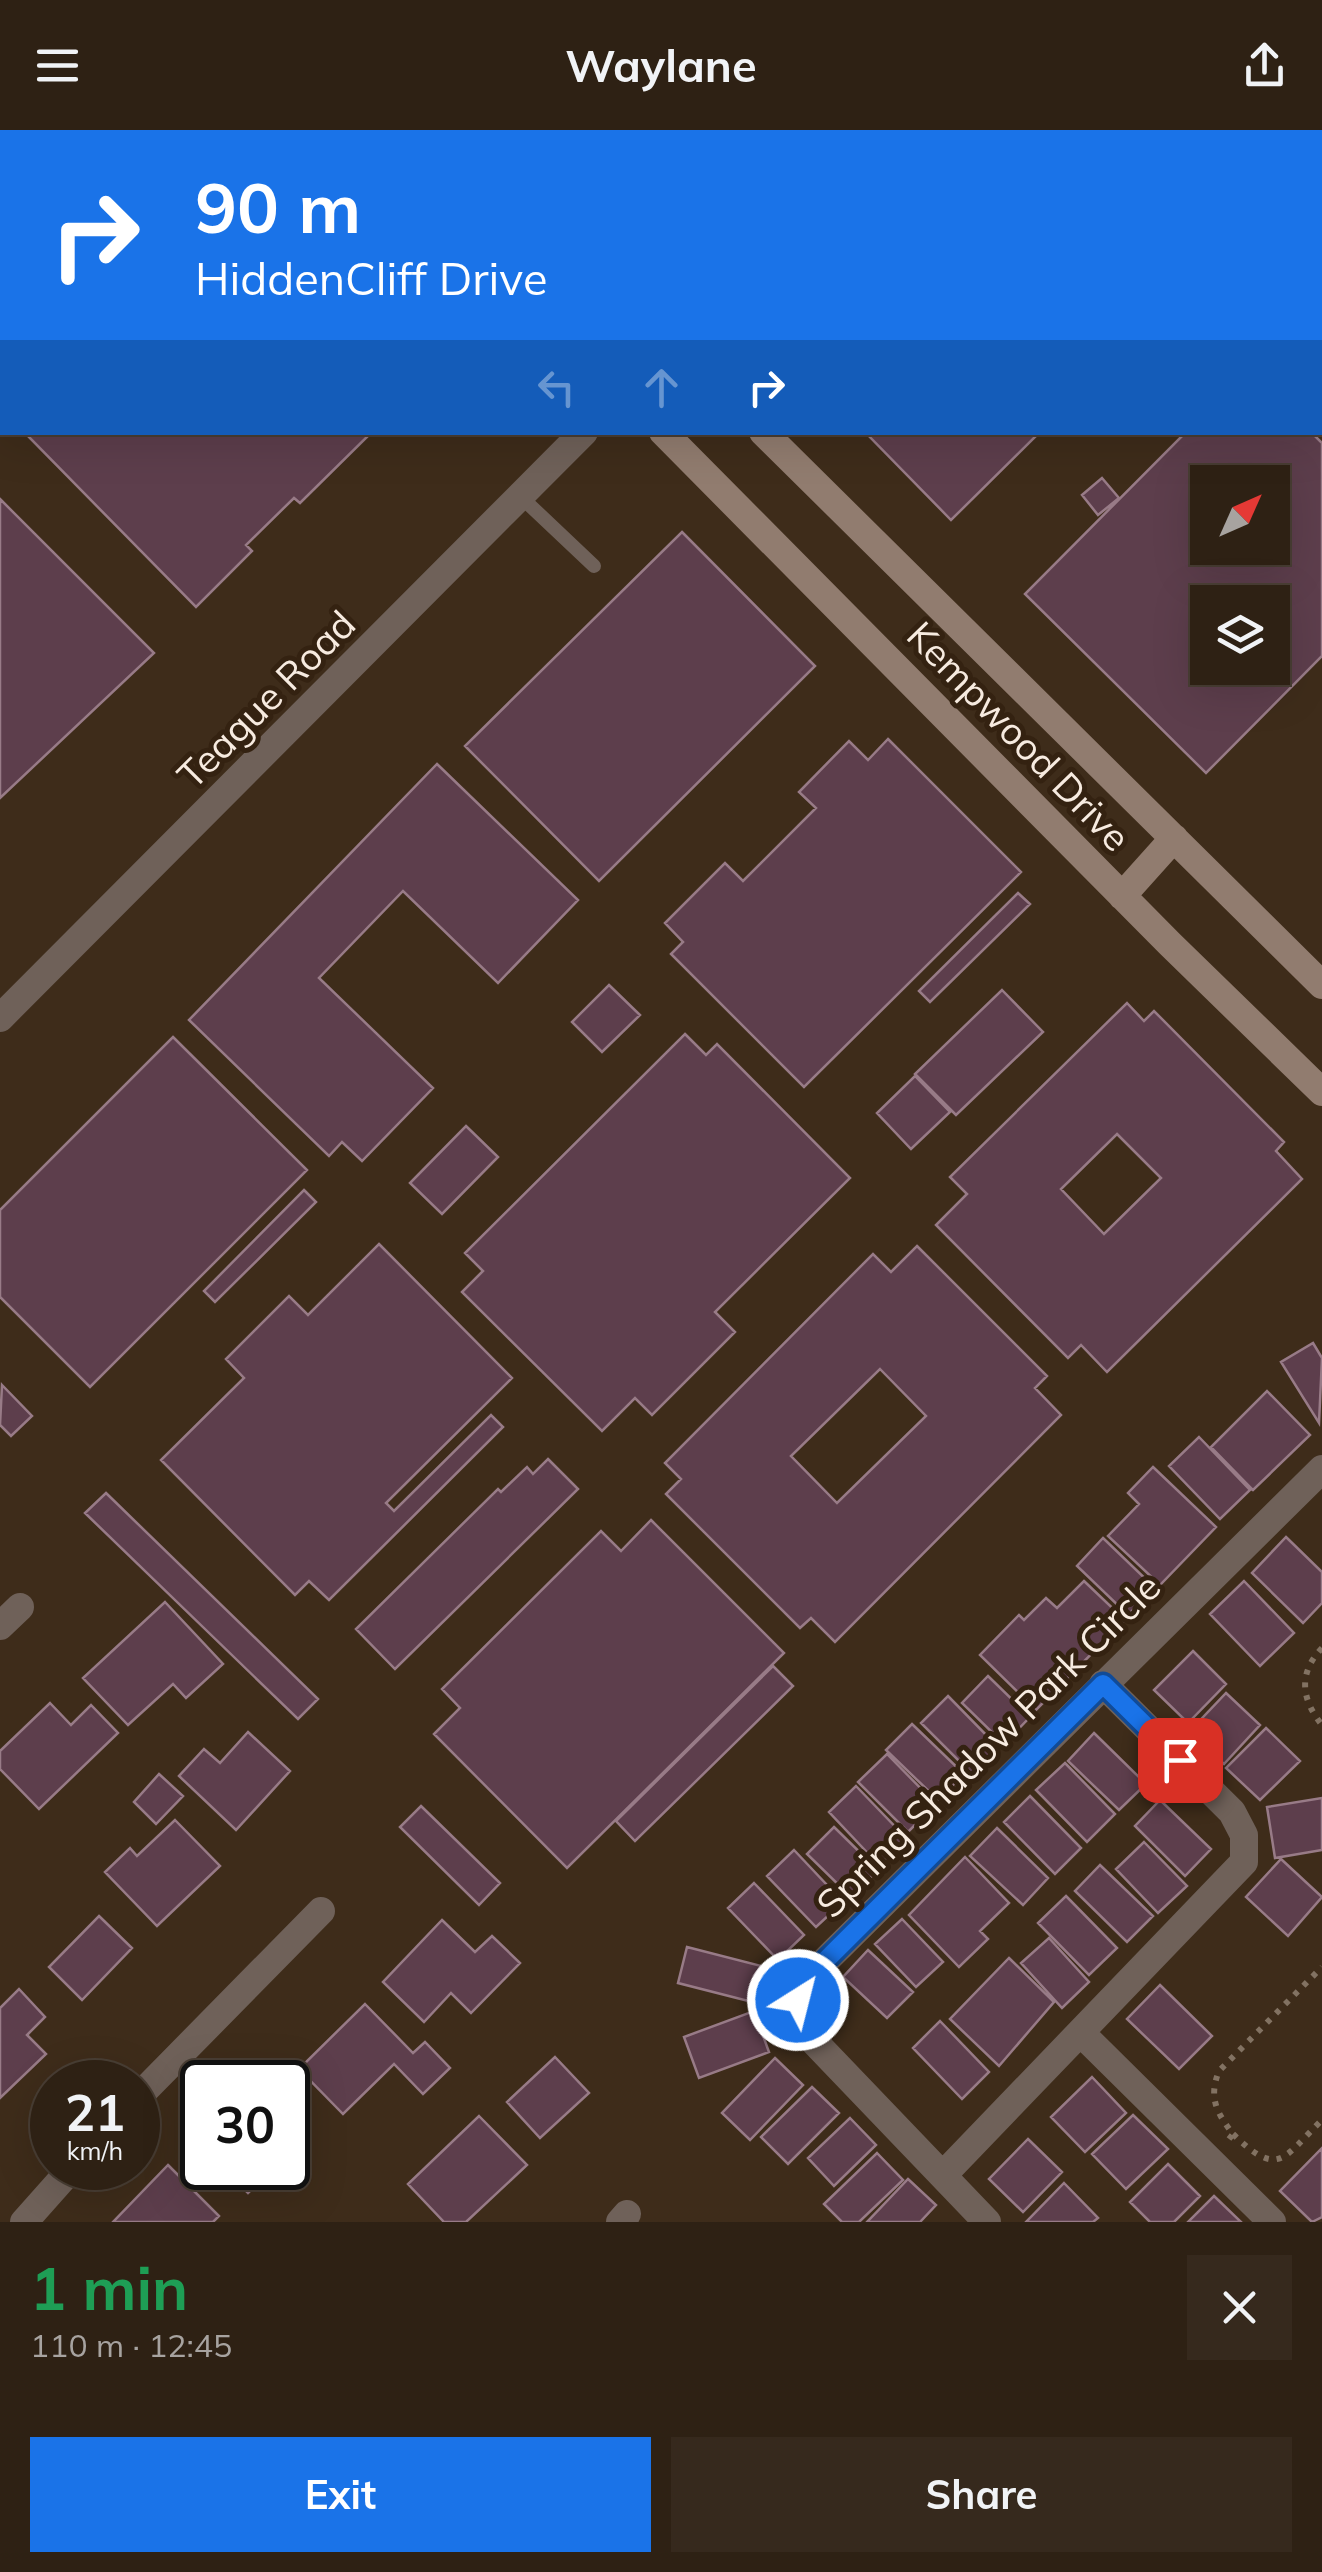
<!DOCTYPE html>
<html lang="en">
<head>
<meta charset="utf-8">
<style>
	:root { --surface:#2e2114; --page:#36291d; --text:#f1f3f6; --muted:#a7a3a0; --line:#493e34; --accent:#1a73e8 }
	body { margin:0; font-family:Mulish,sans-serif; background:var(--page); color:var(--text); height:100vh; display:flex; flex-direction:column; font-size:38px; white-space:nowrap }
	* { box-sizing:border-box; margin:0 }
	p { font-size:32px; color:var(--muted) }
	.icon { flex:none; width:55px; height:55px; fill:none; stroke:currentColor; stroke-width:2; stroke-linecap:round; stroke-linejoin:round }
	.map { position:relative; height:2092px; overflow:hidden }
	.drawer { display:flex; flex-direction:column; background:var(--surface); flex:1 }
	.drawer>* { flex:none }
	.banner { position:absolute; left:0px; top:0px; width:1322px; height:305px; box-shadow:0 10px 40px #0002,0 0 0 2px var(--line); background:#1a73e8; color:#fff; overflow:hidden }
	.needle { width:65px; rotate:45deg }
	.controls { position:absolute; left:1190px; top:335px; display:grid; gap:20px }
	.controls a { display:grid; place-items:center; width:100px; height:100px; border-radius:0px; background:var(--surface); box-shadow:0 10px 40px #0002,0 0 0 2px var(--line); font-size:50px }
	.speed { position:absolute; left:30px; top:1930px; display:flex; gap:20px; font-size:50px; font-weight:700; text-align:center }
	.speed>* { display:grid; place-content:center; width:130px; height:130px; border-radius:50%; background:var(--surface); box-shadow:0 10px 40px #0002,0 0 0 2px var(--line); line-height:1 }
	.speed small { font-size:25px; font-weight:400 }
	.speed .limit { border:5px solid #111; border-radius:15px; background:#fff; color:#111 }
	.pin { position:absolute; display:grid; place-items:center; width:85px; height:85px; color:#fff; margin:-42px; border-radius:20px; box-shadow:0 5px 15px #0006 }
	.me { position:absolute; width:110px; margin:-55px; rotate:36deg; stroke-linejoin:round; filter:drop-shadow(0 0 8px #0008) }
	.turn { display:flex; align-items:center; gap:35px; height:210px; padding:0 30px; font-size:45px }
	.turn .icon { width:130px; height:130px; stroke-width:2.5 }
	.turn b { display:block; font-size:70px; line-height:85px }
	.lanes { display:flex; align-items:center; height:95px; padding:0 30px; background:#0003; justify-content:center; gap:50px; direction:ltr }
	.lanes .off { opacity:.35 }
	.round { display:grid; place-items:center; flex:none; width:105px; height:105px; border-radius:0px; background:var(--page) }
	.headline { display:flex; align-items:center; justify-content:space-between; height:170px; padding:0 30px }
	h1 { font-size:60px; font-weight:700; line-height:75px; color:#1e9e55 }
	.action { display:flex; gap:20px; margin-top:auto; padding:20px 30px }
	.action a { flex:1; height:115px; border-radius:0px; background:var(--accent); color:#fff; font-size:40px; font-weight:700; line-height:115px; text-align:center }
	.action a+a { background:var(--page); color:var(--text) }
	header { display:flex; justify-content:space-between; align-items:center; height:130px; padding:0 30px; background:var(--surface); font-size:45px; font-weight:700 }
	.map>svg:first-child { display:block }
	.building { fill:#5d3e4c; stroke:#987b87; stroke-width:2.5; fill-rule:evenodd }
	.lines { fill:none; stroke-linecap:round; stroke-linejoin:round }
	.path { stroke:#827262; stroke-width:6; stroke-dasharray:5 8; stroke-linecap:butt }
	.service { stroke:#6f6159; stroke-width:14 }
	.minor { stroke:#6f6159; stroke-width:28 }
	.tertiary { stroke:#6f6159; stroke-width:28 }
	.secondary { stroke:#917c6f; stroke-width:28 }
	.route-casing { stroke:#114b97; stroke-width:25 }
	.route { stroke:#1a73e8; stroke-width:18 }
	.labels { text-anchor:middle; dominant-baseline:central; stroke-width:10; stroke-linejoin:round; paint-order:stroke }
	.street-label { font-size:38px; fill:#f7ebe0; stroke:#342211 }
</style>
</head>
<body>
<header><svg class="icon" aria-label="menu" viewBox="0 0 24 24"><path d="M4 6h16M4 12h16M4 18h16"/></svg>Waylane<svg class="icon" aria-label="share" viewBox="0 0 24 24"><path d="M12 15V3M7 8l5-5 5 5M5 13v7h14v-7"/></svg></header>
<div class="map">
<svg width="1322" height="2092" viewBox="0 0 1322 2092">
	<rect width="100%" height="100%" fill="#3e2c1a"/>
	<path class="building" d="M0,0L43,2H2V280Z
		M161,0H289L292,2H164Z
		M1087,0H1187L1190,2H1085Z
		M24,302H372L300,373L294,368L246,415L252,421L196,477Z
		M865,302H1040L951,390Z
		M1186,302H1311L1322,313V526L1206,643L1025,464ZM1208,352H1272V418H1208ZM1208,472H1272V538H1208Z
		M1102,348L1119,368L1098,385L1082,365Z
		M0,369L154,523L0,668Z
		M682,402L815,536L599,751L465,616Z
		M888,609L1021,742L804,957L671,824L683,812L665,793L725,733L743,751L816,678L799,662L849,611L868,630Z
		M437,634L578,770L498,853L403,761L319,848L433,958L362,1031L342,1012L329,1026L189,890Z
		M1018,763L1030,774L930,872L919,861Z
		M609,855L640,885L602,922L572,892Z
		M1002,860L1043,902L956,985L915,944Z
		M1127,873L1144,891L1154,881L1284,1012L1276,1021L1302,1049L1107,1242L1081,1215L1068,1228L936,1095L967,1064L950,1047ZM1117,1004L1161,1048L1104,1104L1061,1059Z
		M685,904L706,925L717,914L850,1048L715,1182L735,1202L652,1285L635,1268L602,1301L462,1162L483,1141L465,1123Z
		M173,907L307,1040L90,1257L0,1167V1080Z
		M915,946L950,982L911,1019L877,983Z
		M466,996L498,1027L442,1084L410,1053Z
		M304,1060L316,1072L215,1172L204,1161Z
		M379,1114L512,1248L386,1373L394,1381L491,1285L503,1297L329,1470L309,1451L295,1465L161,1330L244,1248L226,1229L289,1166L308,1185Z
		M917,1116L1047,1246L1035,1258L1061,1285L835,1512L811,1488L800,1498L666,1364L681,1349L665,1333L873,1124L891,1142ZM880,1239L926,1286L837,1373L791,1326Z
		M1313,1213L1322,1228L1319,1293L1281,1232Z
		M2,1255L32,1286L11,1306L0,1295Z
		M1267,1261L1310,1305L1253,1360L1211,1317Z
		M1199,1307L1250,1360L1220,1389L1169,1336Z
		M548,1329L578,1359L395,1539L356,1499L498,1359L501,1362L527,1337L533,1344Z
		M1153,1337L1216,1397L1160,1455L1108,1406L1139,1374L1128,1363Z
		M106,1363L318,1569L298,1589L85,1383Z
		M651,1390L784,1523L567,1738L434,1604L460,1578L442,1559L601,1401L621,1421Z
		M1286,1407L1322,1442V1473L1303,1493L1252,1443Z
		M1103,1408L1155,1458L1128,1485L1077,1436Z
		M1084,1451L1125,1490L1036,1580L980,1525L1019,1485L1024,1490L1046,1468L1057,1478Z
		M1244,1451L1294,1503L1260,1536L1210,1484Z
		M165,1472L223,1534L186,1568L173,1554L128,1595L83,1548Z
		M1193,1521L1226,1554L1188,1593L1154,1560Z
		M773,1536L793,1556L635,1711L616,1691Z
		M988,1546L1030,1587L1004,1614L962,1573Z
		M1226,1563L1260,1595L1224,1634L1189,1602Z
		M948,1566L998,1617L972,1644L921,1593Z
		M50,1573L71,1595L91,1575L118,1603L39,1679L0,1639V1621Z
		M912,1594L964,1644L938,1670L886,1620Z
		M1266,1598L1300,1631L1260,1670L1226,1638Z
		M248,1602L290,1641L236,1700L179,1646L204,1619L220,1633Z
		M1094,1603L1146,1654L1119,1680L1068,1631Z
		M887,1624L936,1674L908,1702L858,1652Z
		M1065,1633L1115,1684L1087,1712L1036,1660Z
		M159,1644L183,1666L156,1694L134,1672Z
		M856,1656L907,1709L879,1735L829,1682Z
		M1030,1666L1081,1718L1055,1744L1004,1692Z
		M1322,1668V1720L1275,1728L1267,1677Z
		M1160,1670L1211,1719L1185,1746L1135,1696Z
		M421,1676L500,1753L479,1775L400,1697Z
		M175,1690L220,1736L157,1796L105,1742L130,1718L137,1726Z
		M834,1697L878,1740L851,1767L807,1724Z
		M997,1698L1048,1748L1023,1775L970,1726Z
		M1144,1712L1187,1756L1158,1783L1116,1739Z
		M794,1720L843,1772L816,1797L767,1746Z
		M965,1727L1009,1773L980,1801L988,1809L959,1837L909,1785Z
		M1281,1729L1322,1767L1288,1806L1246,1767Z
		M1100,1735L1153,1786L1127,1812L1075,1761Z
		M754,1753L804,1805L778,1830L728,1778Z
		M1066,1766L1117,1818L1089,1845L1038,1793Z
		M99,1786L132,1818L82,1870L49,1837Z
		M902,1789L943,1832L916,1857L875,1814Z
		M442,1790L475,1822L492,1806L520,1833L471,1883L451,1863L424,1892L383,1852Z
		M1049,1808L1089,1852L1062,1878L1021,1833Z
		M687,1817L769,1838L760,1874L678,1853Z
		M868,1820L913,1862L887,1888L843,1847Z
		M1009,1828L1054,1872L999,1936L950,1889Z
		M1160,1855L1212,1906L1179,1939L1127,1889Z
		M19,1859L45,1887L27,1905L46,1924L0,1968V1878Z
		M365,1874L413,1923L425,1912L450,1938L423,1964L394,1934L343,1984L299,1939Z
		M754,1881L769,1922L699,1948L684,1907Z
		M940,1891L989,1942L962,1969L913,1918Z
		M555,1927L589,1963L540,2008L507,1972Z
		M775,1928L803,1955L750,2010L722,1983Z
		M1092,1947L1126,1983L1085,2022L1051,1987Z
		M812,1957L839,1983L788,2034L761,2007Z
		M288,1979L310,2002L288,2025Z
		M1133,1985L1168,2019L1126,2059L1092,2024Z
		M479,1986L527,2035L466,2092H444L408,2054Z
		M850,1988L876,2015L834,2056L808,2028Z
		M1028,2009L1062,2042L1023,2082L989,2049Z
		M1322,2018V2087L1312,2092L1280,2061Z
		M877,2023L903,2050L859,2092H842L824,2074Z
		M1168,2034L1200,2066L1174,2092H1150L1130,2072Z
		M168,2035L219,2086L213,2092H113Z
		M223,2038H274L248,2063Z
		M908,2049L936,2075L920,2092H867Z
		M1064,2053L1098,2088L1093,2092H1026Z
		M1214,2066L1241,2092H1188Z"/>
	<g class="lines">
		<path class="path" d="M1322,1518C1298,1543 1301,1569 1322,1595
			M1233,2004C1279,2049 1283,2028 1322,1990
			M1229,2009L1233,2004C1217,1983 1208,1968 1219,1941L1322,1837"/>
		<path class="service" d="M520,366L594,436"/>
		<path class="minor" d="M886,2L888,0
			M0,1496L20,1477
			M1082,1904L1272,2092
			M138,1967L321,1781
			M944,2044L1244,1732V1705L1232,1682L1103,1554
			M24,2092L72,2038
			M620,2092L627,2084
			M987,2092L805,1902L798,1870L824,1832L1322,1339"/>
		<path class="tertiary" d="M0,888L584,302"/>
		<path class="secondary" d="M361,0L364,2
			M466,0L469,2
			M663,302L1170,814L1322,962
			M763,302L1322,855
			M1122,766L1174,708"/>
	</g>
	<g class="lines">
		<defs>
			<path id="route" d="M798,1870L824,1832L1103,1554L1180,1630"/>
		</defs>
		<use href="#route" class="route-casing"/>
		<use href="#route" class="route"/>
	</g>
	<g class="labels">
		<g class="street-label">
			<text transform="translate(266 569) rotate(-45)">Teague Road</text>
			<text transform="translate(1019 606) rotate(46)">Kempwood Drive</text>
			<text transform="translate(988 1615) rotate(-45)">Spring Shadow Park Circle</text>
		</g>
	</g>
</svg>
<div class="controls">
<a><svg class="needle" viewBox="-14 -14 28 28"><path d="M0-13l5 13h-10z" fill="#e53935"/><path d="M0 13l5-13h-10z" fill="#a7a3a0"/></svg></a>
<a><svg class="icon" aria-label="layers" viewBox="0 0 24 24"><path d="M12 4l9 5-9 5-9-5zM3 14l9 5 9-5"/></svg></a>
</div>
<div class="speed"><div>21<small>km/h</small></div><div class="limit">30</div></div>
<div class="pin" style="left:1180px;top:1630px;background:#d93025"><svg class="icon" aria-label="arrive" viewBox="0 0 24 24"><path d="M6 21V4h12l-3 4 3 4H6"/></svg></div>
<svg class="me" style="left:798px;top:1870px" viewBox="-20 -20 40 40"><circle r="17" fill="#1a73e8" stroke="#fff" stroke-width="3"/><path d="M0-11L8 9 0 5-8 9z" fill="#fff"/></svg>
<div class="banner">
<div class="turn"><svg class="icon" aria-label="right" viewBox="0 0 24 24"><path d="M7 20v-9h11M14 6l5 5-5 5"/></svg><div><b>90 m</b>HiddenCliff Drive</div></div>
<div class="lanes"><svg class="icon off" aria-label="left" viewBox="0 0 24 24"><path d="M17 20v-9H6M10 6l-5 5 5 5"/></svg><svg class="icon off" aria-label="ahead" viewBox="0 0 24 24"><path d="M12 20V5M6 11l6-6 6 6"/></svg><svg class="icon" aria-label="right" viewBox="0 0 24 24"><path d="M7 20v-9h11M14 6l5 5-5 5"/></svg></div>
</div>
</div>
<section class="drawer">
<div class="headline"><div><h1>1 min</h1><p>110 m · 12:45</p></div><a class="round"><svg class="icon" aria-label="close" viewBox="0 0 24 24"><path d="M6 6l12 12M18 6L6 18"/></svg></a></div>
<div class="action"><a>Exit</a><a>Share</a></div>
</section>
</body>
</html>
